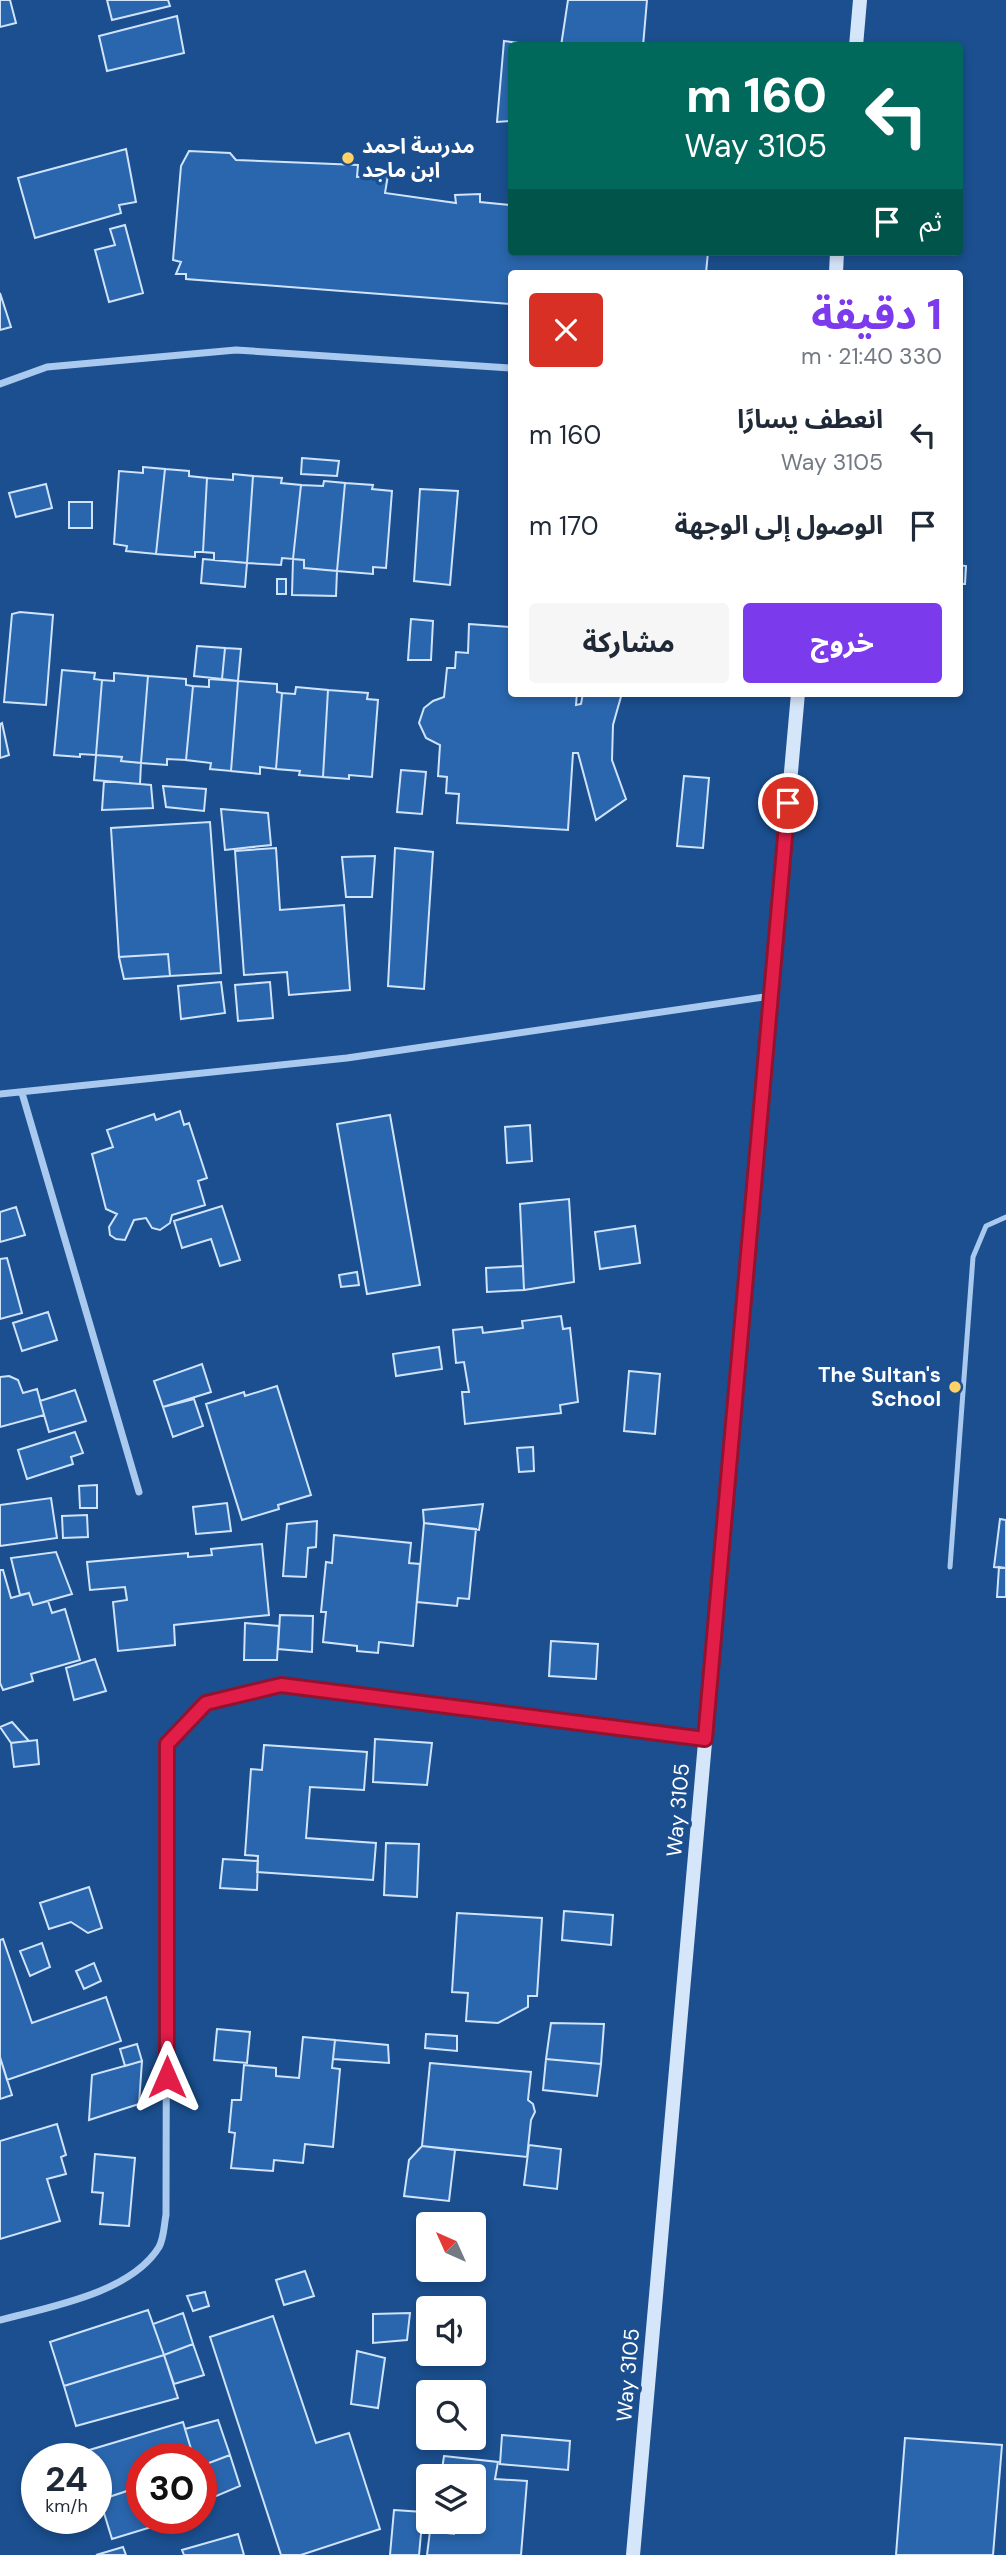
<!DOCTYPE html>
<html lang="ar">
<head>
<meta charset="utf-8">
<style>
	:root { --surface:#fff; --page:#f6f6f7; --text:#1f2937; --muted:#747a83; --accent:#7c3aed }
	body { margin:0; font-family:"DM Sans","Noto Sans Arabic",sans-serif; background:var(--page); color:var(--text); direction:rtl; height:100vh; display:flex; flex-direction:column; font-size:26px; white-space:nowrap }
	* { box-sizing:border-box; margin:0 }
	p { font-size:23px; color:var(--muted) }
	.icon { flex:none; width:38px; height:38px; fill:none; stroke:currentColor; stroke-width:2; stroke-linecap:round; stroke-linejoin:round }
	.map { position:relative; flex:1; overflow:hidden; direction:ltr }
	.details { position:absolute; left:508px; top:270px; width:455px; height:427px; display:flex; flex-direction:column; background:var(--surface); border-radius:7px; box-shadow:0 4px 10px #0003; direction:rtl }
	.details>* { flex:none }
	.banner { position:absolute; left:508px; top:42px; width:455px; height:214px; border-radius:7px; box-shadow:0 4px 10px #0003; direction:rtl; background:#00695c; color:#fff; overflow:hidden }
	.needle { width:46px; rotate:315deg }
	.controls { position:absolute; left:416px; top:2212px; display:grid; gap:14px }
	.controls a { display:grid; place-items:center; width:70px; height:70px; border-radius:7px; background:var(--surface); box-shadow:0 4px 10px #0003; font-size:35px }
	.speed { position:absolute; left:21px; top:2443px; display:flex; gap:14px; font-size:35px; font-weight:700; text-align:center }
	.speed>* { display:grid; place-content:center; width:91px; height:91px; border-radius:50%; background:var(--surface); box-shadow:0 4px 10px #0003; line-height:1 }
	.speed small { font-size:18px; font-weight:400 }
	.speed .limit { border:10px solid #d22; background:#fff; color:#111 }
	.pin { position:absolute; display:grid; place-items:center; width:60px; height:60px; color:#fff; margin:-30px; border:4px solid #fff; border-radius:50%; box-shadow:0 2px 7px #0007 }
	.me { position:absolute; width:77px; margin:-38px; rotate:0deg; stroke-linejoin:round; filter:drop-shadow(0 0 5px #0008) }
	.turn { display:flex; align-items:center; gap:24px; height:147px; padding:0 21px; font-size:32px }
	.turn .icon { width:91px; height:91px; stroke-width:2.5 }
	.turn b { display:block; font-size:49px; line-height:60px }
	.then { display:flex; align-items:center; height:66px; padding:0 21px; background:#0003; gap:14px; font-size:26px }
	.round { display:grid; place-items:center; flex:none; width:74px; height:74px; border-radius:7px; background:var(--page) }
	.head { display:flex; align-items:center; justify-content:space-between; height:119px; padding:0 21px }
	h1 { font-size:42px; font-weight:700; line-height:52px; color:var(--accent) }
	.cta { display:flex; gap:14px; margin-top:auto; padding:14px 21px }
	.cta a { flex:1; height:80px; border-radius:7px; background:var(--accent); color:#fff; font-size:28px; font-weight:700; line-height:80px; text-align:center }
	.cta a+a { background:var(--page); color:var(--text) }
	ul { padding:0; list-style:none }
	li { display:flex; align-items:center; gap:21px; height:91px; padding:0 21px }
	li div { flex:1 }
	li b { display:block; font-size:26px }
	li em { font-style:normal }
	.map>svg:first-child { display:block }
	.building { fill:#2a66ad; stroke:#cfe3fa; stroke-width:2 }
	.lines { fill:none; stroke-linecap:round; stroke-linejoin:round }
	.lane { stroke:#a9c9ee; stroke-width:5 }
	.street { stroke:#a9c9ee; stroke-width:7 }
	.secondary { stroke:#d6e6fa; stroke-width:14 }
	.route-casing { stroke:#92132f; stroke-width:18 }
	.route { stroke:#e11d48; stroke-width:12 }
	.poi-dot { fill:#ffd166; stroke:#1b4f8f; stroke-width:2.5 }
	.labels { text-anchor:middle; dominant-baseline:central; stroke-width:7; stroke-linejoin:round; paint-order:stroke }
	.poi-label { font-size:21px; font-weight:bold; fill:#fff; stroke:#1b4f8f; text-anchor:start }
	.street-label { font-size:21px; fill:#fff; stroke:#1b4f8f }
</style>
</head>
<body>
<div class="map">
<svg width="1006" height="2555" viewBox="0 0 1006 2555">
	<rect width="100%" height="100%" fill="#1b4f8f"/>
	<path class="building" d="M0,0H10L16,23L0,27Z
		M107,0H168L170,6L112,20Z
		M568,0H647L643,46H561Z
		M177,16L184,53L107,71L99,36Z
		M504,41L539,46H511V121L497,122Z
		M126,149L136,202L119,205L121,213L35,238L18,178Z
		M189,151L230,153L236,160L358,165L357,177L388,175L385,193L456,203L455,195L480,194V202L511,205V252H708L706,273H511V304L186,279V274H176L181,262L173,260L181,166Z
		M125,225L143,293L109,302L95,250L115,245L110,229Z
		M0,293L11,327L0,330Z
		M302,458L339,461L337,476L301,474Z
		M143,467L165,469L156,554L126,551L127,546L114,544L119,471L143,473Z
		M165,469L189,471V476L207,478L203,552H195V557L156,554Z
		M233,474L253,476L247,563L214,560V553L203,552L207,478L233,480Z
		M253,476L282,478L281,483L301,485L293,559L282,558L281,565L247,563Z
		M324,481L345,483L337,571L304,568V560L293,559L301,485L323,486Z
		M345,483L373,485L372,489L392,491L386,568L373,567V574L337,571Z
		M46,484L52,508L16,517L9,493Z
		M420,489L458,491L450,585L414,581Z
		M69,502H92V528H69Z
		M203,559L247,563L245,587L201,583Z
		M293,559L304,560V568L337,571L336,596L292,595Z
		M959,565L966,566L965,584H959Z
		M277,579H286V594H277Z
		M20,612L53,615L46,705L4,702L12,614Z
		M411,619L433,621L431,660H408Z
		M469,624L511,627V693H577L576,705L581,704L583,693H622L613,725L612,760L626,799L596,820L578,753H573L568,830L457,823L459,794L446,793L447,777L438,776L440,745L426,738L419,723L424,708L433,701L444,697L447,668H455L456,652L468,653Z
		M197,646L225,648L222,679L194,676Z
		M225,648L241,649L238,681L222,679Z
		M62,670L95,673L94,679L102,680L96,755L80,754V757L54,755Z
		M114,673L148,676L141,763L121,761L122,757L96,755L102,680L114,681Z
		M148,676L186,679V685L193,686L186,760L167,759V765L141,763Z
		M209,679L238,681L231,771L210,769L211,763L186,760L193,686L209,687Z
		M238,681L277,684V692L282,693L276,769L260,767V774L231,771Z
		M296,687L328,690L323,777L299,775L300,771L276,769L282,693L295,694Z
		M328,690L368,693L367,699L378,700L372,777L349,775V779L323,777Z
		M2,723L9,755L0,758V724Z
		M96,755L122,757L121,761L141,763L140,784L94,780Z
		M401,770L426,772L422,814L397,812Z
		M684,776L709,778L703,848L677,846Z
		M104,781L151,785L153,808L102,810Z
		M163,786L206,789L204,811L166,807Z
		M221,809L268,813L271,845L225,850Z
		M210,822L221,973L170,976L168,954L119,957L111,828Z
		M276,848L280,910L344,905L350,990L289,995L287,972L244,975L235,851Z
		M395,848L433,852L424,989L388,986Z
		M375,856L372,897H346L342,857Z
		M168,954L170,976L124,979L119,957Z
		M221,982L225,1013L181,1019L178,986Z
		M270,982L273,1018L238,1021L235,985Z
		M180,1111L184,1125L189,1123L207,1178L198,1181L205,1205L172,1215L170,1223L160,1230L152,1228L146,1218L134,1220L125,1240L116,1239L110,1235L109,1227L117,1214L106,1209L92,1154L113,1147L107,1130L154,1114L156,1120Z
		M390,1115L420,1285L367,1294L337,1124Z
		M530,1125L532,1161L507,1163L505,1127Z
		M569,1199L574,1282L524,1290L520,1204Z
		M222,1206L240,1260L220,1266L211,1239L182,1248L174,1221Z
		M16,1207L25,1235L0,1242V1212Z
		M635,1226L640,1263L600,1269L595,1232Z
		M7,1258L22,1313L0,1319V1259Z
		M523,1266L524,1290L487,1292L486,1268Z
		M357,1272L359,1285L341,1287L339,1275Z
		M48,1312L57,1340L22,1351L13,1323Z
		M561,1316L563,1329L570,1328L578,1402L560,1405L561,1413L465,1424L462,1392H469L464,1362L456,1363L453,1330L482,1327L483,1333L523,1328L522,1321Z
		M439,1347L442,1369L396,1376L393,1354Z
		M202,1364L211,1392L163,1407L154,1381Z
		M629,1371L660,1374L655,1434L624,1431Z
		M9,1376L18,1380L23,1393L37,1389L44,1415L0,1427V1377Z
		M277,1386L311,1495L278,1505L279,1509L242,1520L206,1404L244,1392L245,1396Z
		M75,1390L86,1421L49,1432L40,1401Z
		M194,1399L203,1426L173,1437L163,1407Z
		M75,1432L83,1453L71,1457L73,1464L27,1479L18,1450Z
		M533,1447L534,1471L519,1472L517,1448Z
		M97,1485V1508H80L79,1486Z
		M51,1498L57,1538L0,1546V1505Z
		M227,1503L231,1531L196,1534L193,1507Z
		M483,1504L479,1530L424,1523L423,1510Z
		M87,1515L88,1537L63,1538L62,1516Z
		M1000,1519L1006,1520V1568L994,1567Z
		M317,1521L316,1547L308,1548L306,1577L283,1576L287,1524Z
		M424,1523L476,1529L469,1599L458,1598L457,1606L417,1602Z
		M334,1535L411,1543L409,1563L420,1564L413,1646L379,1642L378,1653L357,1651V1646L323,1642L326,1612H321L326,1562L332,1563Z
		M262,1544L269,1615L174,1625L175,1645L118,1651L113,1602L127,1600L125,1587L90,1590L87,1562L188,1553V1557L212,1555L211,1549Z
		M56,1552L72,1594L33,1605L29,1593L20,1595L11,1558Z
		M999,1567L1006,1568V1597H997Z
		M0,1570H3L11,1598L29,1593L33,1605L48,1601L52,1613L65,1609L80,1660L31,1674L33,1681L3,1690L0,1683Z
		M280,1615L313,1616L312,1652L278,1649Z
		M245,1623L279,1626L277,1660H244Z
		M551,1641L598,1644L596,1679L549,1676Z
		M95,1659L106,1691L74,1700L66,1668Z
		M12,1722L29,1741L11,1743L0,1727Z
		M375,1739L432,1743L427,1785L373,1782Z
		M37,1740L39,1764L14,1767L11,1743Z
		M264,1745L367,1752L364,1790L310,1787L306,1838L376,1843L373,1880L257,1872L258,1856L245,1855L251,1769L262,1770Z
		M386,1843L419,1844L417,1897L384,1895Z
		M223,1859L258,1861L257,1890L220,1888Z
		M89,1887L102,1928L88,1933L71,1922L49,1929L40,1903Z
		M564,1911L613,1915L611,1945L562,1940Z
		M457,1913L542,1918L537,1996H528V2007L498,2023L466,2021L468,1993L452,1992Z
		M3,1939L32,2023L106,1997L121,2041L7,2080L0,2057V1940Z
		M42,1943L50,1967L30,1976L20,1951Z
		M94,1963L101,1981L84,1989L76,1971Z
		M551,2023L604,2024L601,2064L546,2059Z
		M217,2029L250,2032L247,2063L214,2060Z
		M426,2034L457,2036V2051L425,2048Z
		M303,2037L335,2040L332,2068L340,2069L333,2147L305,2144L303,2163L274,2160L273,2171L231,2168L235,2133L229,2132L232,2100H241L244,2065L276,2068V2076L299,2078Z
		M335,2040L388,2045L389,2063L333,2059Z
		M137,2044L142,2061L125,2066L120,2049Z
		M0,2057L12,2095L0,2099Z
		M546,2059L601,2064L597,2096L543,2090Z
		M142,2061L139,2104L89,2120L92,2075Z
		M430,2063L531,2072L528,2100L533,2104L535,2112L531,2120L527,2157L422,2146Z
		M57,2124L66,2155L61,2157L66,2174L47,2179L60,2221L0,2239V2141Z
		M529,2145L561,2149L557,2189L524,2185Z
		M422,2146L455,2150L449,2201L404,2196L409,2160Z
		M95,2154L135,2158L129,2226L100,2224L103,2193L92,2192Z
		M305,2271L314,2296L284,2305L276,2280Z
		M205,2292L209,2306L193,2311L187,2296Z
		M148,2310L164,2355L64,2386L50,2342Z
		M183,2313L193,2344L164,2355L153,2324Z
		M410,2313L407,2340L373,2343V2314Z
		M273,2316L316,2443L349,2433L380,2529L301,2555H281L210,2337Z
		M193,2344L204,2375L174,2384L164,2355Z
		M357,2351L385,2358L378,2408L351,2404Z
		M164,2355L178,2398L76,2426L64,2386Z
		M218,2420L230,2455L201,2466V2459H194L185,2429Z
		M183,2422L194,2459H142V2486L100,2500L96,2486V2459H89L86,2451Z
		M502,2435L570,2441L568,2470L500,2464Z
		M905,2438L1002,2445L993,2555H896Z
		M230,2455L240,2486L207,2500L201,2480V2466Z
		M444,2456L498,2462L495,2479L527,2481L521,2555H427L430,2531L454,2534L455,2526L444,2525L438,2522H474V2476H441Z
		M201,2480L210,2509L201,2512Z
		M142,2486V2518H181L112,2539L100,2500Z
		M394,2510L423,2512L419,2555H390Z
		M238,2534L244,2555H184L182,2550Z
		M123,2547L126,2555H96Z"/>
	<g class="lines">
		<path class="lane" d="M950,1567L973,1257L986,1226L1006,1217"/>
		<path class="street" d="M0,384L47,367L236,350L511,368
			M22,1093L139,1492
			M0,1094L347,1058L771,996
			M0,2320C49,2307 131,2293 159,2247C164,2238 164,2225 166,2215L167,1744L206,1703L281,1685L705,1738"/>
		<path class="secondary" d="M856,46L860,0
			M836,273L837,252
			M633,2555L798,693"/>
	</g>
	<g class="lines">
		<defs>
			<path id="route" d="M167,2077V1744L206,1703L281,1685L705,1739L788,803"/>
		</defs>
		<use href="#route" class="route-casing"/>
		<use href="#route" class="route"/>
	</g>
	<g class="poi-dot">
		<circle cx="348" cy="158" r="7"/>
		<circle cx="955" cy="1387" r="7"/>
	</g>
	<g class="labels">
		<g class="poi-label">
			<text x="362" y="146">مدرسة احمد<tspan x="362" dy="24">ابن ماجد</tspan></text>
			<text x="941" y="1375" text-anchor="end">The Sultan's<tspan x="941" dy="24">School</tspan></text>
		</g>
		<g class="street-label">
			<text transform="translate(678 1810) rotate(-85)">Way 3105</text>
			<text transform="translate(628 2375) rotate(-85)">Way 3105</text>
		</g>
	</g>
</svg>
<div class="controls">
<a><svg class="needle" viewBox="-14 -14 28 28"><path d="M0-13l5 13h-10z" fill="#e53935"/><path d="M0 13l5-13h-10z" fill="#747a83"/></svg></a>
<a><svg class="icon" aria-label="sound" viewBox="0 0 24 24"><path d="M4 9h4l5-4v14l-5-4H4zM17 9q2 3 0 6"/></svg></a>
<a><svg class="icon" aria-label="search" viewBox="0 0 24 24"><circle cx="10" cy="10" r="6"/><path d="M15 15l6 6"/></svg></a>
<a><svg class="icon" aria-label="layers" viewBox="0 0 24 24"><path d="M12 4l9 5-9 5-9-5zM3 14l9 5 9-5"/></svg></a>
</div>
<div class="speed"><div>24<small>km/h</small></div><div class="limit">30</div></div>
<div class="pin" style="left:788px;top:803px;background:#d93025"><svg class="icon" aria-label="arrive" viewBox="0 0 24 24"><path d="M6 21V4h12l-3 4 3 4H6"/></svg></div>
<svg class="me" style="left:167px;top:2077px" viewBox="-20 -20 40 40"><path d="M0-17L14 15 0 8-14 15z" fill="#e11d48" stroke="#fff" stroke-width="4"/></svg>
<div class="banner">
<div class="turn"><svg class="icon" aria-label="left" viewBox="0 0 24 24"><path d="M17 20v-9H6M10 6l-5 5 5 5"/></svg><div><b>160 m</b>Way 3105</div></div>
<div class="then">ثم<svg class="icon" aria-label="arrive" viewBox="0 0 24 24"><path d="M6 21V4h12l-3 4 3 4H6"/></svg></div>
</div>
<section class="details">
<div class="head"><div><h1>1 دقيقة</h1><p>330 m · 21:40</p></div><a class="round" style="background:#d93025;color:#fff"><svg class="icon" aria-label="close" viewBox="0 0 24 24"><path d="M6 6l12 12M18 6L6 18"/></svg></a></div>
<ul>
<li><svg class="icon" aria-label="left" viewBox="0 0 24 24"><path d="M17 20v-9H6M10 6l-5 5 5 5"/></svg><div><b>انعطف يسارًا</b><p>Way 3105</p></div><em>160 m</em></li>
<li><svg class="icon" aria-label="arrive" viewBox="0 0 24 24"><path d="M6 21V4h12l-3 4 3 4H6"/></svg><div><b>الوصول إلى الوجهة</b></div><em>170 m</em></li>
</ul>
<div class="cta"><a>خروج</a><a>مشاركة</a></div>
</section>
</div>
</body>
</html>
